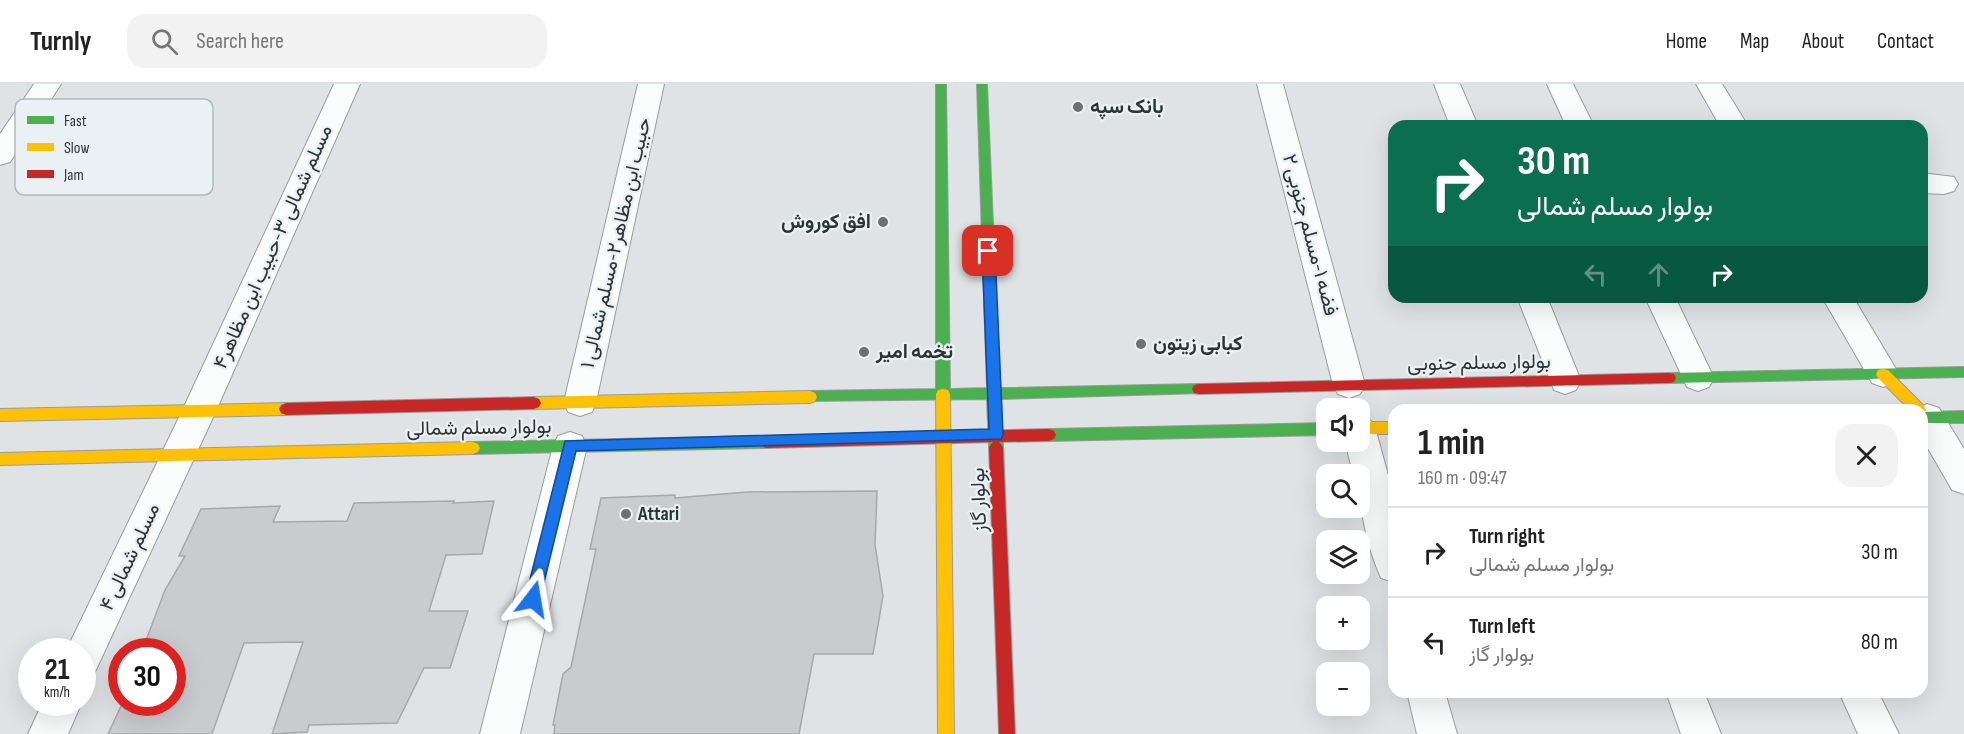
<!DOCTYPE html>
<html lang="en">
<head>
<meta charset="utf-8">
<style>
	:root { --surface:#fff; --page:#f2f2f2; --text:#222; --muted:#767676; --line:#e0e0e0 }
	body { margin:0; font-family:"Sofia Sans Condensed",Vazirmatn,sans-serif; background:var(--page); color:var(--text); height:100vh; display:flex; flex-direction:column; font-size:22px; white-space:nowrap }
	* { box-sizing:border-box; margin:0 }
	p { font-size:20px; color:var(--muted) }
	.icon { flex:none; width:33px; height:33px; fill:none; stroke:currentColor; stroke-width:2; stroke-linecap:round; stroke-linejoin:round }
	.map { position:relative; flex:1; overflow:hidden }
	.panel { position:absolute; left:1388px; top:320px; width:540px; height:294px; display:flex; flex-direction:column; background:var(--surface); border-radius:18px; box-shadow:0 6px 24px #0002 }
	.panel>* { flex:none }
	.top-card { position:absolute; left:1388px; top:36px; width:540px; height:183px; border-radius:18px; box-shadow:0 6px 24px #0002; background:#0b6e4f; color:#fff; overflow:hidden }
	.fabs { position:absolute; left:1316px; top:314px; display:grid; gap:12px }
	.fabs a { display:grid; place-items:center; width:54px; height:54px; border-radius:12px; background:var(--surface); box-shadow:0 6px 24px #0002; font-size:30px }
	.speed { position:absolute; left:18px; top:554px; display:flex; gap:12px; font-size:30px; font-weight:700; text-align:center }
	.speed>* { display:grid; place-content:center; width:78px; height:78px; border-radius:50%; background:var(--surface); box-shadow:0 6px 24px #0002; line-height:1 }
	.speed small { font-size:15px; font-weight:400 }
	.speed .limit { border:9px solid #d22; background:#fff; color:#111 }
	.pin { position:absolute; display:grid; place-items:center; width:51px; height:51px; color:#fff; margin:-26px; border-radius:12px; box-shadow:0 3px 9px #0006 }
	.me { position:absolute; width:66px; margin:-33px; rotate:14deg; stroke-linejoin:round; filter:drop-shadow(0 0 4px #0008) }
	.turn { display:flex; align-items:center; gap:21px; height:126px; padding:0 30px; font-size:27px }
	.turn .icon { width:78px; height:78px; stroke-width:2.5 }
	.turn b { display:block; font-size:42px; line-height:51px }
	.lanes { display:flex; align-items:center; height:57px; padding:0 30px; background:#0003; justify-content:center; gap:30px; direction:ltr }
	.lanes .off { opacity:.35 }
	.round { display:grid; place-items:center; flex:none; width:63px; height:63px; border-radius:18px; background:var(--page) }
	.summary { display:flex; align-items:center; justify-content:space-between; height:102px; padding:0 30px }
	h1 { font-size:36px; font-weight:700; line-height:45px }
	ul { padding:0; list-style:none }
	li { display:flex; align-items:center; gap:18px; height:90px; padding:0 30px; border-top:2px solid var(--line) }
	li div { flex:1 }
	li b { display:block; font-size:22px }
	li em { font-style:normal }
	header { display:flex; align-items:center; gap:36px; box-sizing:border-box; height:84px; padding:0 30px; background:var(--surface); border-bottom:2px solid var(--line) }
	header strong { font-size:28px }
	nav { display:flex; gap:33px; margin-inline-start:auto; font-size:21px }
	.search { width:420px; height:54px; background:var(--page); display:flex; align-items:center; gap:15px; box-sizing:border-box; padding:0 21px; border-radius:18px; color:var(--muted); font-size:22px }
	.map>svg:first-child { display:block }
	.building { fill:#c9ccce; stroke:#a6a8aa; stroke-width:1.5 }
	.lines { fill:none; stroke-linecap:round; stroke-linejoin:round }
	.street-casing { stroke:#999c9e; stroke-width:2 }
	.fast-casing { stroke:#999c9e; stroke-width:2 }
	.slow-casing { stroke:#999c9e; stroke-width:2 }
	.jam-casing { stroke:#999c9e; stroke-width:2 }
	.street { fill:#fafbfb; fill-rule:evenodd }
	.fast { fill:#4caf50; fill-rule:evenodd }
	.slow { fill:#ffc107; fill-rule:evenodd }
	.jam { fill:#c62828; fill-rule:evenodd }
	.route { fill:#1a73e8; stroke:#114b97; stroke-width:1.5 }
	.poi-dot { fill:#6e7172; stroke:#eaf1f5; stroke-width:2 }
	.labels { text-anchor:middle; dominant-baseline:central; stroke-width:4.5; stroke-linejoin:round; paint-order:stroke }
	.poi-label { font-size:20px; font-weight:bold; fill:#303334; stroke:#eaf1f5; text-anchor:start }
	.street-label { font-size:20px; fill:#303334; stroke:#eaf1f5 }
	.key { fill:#eaf1f5; stroke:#b2b8bb; stroke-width:1.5 }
	.key-label { font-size:16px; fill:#303334 }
</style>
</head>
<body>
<header>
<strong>Turnly</strong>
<div class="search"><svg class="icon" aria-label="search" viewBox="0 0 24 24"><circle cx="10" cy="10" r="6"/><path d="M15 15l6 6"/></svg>Search here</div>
<nav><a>Home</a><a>Map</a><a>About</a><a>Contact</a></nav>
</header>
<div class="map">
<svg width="1964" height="650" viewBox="0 0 1964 650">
	<rect width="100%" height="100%" fill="#e0e3e5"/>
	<path class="building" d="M877,407L875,461L883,512L873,570H814L799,650H554L555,641H553L563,590L571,583L596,465H590L601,414L675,411V414L747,408Z
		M454,417L453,419L494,417L482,470L446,471L429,527H468L450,584H424L397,639L309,641L307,648L272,650L303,558L244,559L212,650H108L123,618H172V567H142L165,506L185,472H179L201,425L280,422L273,438L347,437L354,419Z"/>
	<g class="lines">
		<defs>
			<path id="street" d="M34,0H61L10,78L0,81V50Z
				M334,0H360L216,327L95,588L82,593V567H66L182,327Z
				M638,0H664L596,318L592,328L580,332L568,328L564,318Z
				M1257,0H1283L1365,301L1360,310L1349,314L1338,310L1333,301Z
				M1434,0H1460L1478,42H1450Z
				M1547,0H1573L1594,42H1566Z
				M1696,0H1722L1748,42H1720Z
				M1922,89L1954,93L1958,100L1954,107L1944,110L1922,109Z
				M1517,213H1547L1581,297L1576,306L1565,310L1554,306Z
				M1645,213H1675L1714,294L1709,303L1698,307L1687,303Z
				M1822,213H1853L1899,290L1894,299L1883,303L1872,299Z
				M1927,320L1939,324L1964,365V410L1952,406L1922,354V326H1915Z
				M1359,333L1371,337L1376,347L1394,413V498L1381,494C1367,463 1359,424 1359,390H1353L1345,357H1359Z
				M570,348L582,352L587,362L520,650H480L553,362L558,352Z
				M1407,608H1445L1457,650H1417Z
				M1666,608H1704L1721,650H1681Z
				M1839,608H1878L1899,650H1858Z
				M43,618H82L68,650H28Z"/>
			<path id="fast" d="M936,0H946L950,305L987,304L977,0H987L1000,304L1199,300L1204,301L1206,305L1204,309L1001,315L1003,363L1001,367L996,369L991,367L989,363L987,315L805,317L803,313L805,309L810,307L936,305Z
				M1964,283V293L1669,299L1664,298L1662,294L1664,290L1669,289Z
				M1964,327V339H1922V328Z
				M1326,339V351L1049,357L1044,355L1042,351L1044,347L1049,345Z
				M766,352L771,354L773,358L771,362L766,364L473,370L468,368L466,364L468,360L473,358Z"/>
			<path id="slow" d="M1883,285L1888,286L1924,322L1926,326L1924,330L1922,331V326H1910L1878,294L1876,290L1878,286Z
				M943,305L948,306L950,310L954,650H938L936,310L938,306Z
				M810,307L815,309L817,313L815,317L810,319L534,325L529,323L527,319L529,315L534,313Z
				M286,319L291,321L293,325L291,329L286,331L0,337V325Z
				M1359,338H1394V350H1359Z
				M473,358L478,360L480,364L478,368L473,370L0,381V369Z"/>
			<path id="jam" d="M1669,289L1674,290L1676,294L1674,298L1669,299L1199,310L1194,309L1192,305L1194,301L1199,300Z
				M534,313L539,315L541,319L539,323L534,325L286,331L281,329L279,325L281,321L286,319Z
				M1049,345L1054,347L1056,351L1054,355L1049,357L999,358L1003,363L1015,650H999L989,363L993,358L766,364L761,362L759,358L761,354L766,352Z"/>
		</defs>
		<use href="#street" class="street-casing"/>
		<use href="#fast" class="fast-casing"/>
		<use href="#slow" class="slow-casing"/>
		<use href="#jam" class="jam-casing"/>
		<use href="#street" class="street"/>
		<use href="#fast" class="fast"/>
		<use href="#slow" class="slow"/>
		<use href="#jam" class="jam"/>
	</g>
	<path class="route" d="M988,162L995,167L1003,351L1001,355L576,367L540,515L538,520L533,522L527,520L525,515L565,357L989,345L982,167Z"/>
	<g class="poi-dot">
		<circle cx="1078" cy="23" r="6"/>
		<circle cx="883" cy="138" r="6"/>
		<circle cx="1141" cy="260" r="6"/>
		<circle cx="864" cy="268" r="6"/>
		<circle cx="626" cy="430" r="6"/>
	</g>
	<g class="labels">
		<g class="poi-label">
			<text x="1090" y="23">بانک سپه</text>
			<text x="871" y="138" text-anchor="end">افق کوروش</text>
			<text x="1153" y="260">کبابی زیتون</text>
			<text x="876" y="268">تخمه امیر</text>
			<text x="638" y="430">Attari</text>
		</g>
		<g class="street-label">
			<text transform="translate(1310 151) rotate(75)">فضه ۱-مسلم جنوبی ۲</text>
			<text transform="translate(616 159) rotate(-77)">حبیب ابن مظاهر۲-مسلم شمالی ۱</text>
			<text transform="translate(273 163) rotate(-66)">مسلم شمالی ۳-حبیب ابن مظاهر۴</text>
			<text transform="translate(1479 279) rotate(-1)">بولوار مسلم جنوبی</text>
			<text transform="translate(479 344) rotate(-1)">بولوار مسلم شمالی</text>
			<text transform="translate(979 416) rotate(-92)">بولوار گاز</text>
			<text transform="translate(130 473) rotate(-65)">مسلم شمالی ۴</text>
		</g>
	</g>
	<rect x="15" y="15" width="198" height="96" rx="9" class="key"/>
	<rect x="27" y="32" width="27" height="8" fill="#4caf50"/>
	<rect x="27" y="59" width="27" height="8" fill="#ffc107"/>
	<rect x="27" y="86" width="27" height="8" fill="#c62828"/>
	<g class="key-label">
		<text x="64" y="42">Fast</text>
		<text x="64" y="69">Slow</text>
		<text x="64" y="96">Jam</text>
	</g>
</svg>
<div class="fabs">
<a><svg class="icon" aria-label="sound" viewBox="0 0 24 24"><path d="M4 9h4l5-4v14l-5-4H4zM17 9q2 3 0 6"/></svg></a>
<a><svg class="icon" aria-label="search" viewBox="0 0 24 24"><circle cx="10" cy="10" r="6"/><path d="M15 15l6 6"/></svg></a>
<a><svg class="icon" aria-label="layers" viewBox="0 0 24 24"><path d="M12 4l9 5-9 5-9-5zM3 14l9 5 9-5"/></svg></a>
<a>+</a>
<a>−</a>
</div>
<div class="speed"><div>21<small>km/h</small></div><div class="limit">30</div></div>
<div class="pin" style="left:988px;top:167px;background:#d93025"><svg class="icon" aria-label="arrive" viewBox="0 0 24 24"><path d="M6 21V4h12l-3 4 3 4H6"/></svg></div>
<svg class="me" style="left:533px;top:515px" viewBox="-20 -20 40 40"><path d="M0-17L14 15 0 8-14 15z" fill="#1a73e8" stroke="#fff" stroke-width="4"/></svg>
<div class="top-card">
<div class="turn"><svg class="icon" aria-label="right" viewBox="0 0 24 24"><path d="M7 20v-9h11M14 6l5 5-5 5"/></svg><div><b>30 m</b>بولوار مسلم شمالی</div></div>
<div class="lanes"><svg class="icon off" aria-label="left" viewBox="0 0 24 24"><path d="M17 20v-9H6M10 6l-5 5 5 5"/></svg><svg class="icon off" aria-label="ahead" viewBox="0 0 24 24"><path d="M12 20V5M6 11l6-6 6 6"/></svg><svg class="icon" aria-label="right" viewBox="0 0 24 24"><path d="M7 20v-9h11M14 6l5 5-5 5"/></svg></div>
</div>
<section class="panel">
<div class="summary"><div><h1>1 min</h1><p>160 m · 09:47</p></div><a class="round"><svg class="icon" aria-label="close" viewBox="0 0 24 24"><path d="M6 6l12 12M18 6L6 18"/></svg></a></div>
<ul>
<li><svg class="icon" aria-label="right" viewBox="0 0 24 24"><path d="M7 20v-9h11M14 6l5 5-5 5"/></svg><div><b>Turn right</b><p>بولوار مسلم شمالی</p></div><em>30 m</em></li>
<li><svg class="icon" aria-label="left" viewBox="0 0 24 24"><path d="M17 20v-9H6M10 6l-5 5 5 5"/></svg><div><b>Turn left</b><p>بولوار گاز</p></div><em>80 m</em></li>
</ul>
</section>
</div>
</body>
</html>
